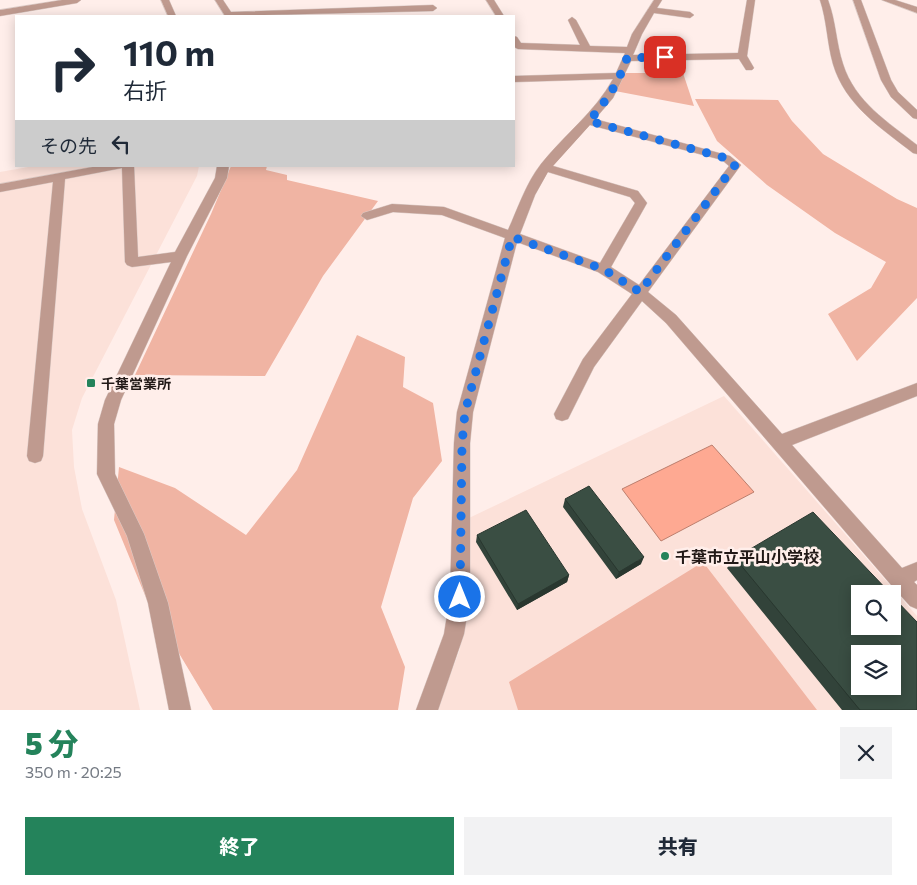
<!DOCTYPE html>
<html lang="ja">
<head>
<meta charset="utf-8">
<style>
	:root { --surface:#fff; --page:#f2f2f3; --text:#1f2937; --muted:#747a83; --accent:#24835b }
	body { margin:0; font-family:Commissioner,"Noto Sans JP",sans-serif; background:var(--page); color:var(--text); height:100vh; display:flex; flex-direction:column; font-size:19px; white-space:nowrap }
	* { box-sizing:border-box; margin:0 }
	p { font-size:16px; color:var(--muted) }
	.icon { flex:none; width:28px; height:28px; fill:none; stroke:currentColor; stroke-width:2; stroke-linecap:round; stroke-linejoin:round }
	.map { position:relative; height:710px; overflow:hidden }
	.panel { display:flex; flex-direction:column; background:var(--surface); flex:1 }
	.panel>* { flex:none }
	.banner { position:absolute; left:15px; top:15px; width:500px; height:152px; border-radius:0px; box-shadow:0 2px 12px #0003; background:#fff; color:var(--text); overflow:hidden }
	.buttons { position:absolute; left:851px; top:585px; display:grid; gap:10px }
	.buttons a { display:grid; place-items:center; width:50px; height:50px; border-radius:0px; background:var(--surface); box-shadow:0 2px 12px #0003; font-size:25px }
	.pin { position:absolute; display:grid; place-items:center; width:42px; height:42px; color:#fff; margin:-21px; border-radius:10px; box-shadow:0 2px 8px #0006 }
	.me { position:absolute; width:55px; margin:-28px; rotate:0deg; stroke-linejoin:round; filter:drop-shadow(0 0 4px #0008) }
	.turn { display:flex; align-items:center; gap:18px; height:105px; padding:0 25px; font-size:22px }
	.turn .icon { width:65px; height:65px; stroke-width:2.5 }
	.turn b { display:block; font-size:35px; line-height:42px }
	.then { display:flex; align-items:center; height:48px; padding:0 25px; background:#0003; gap:10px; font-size:19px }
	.round { display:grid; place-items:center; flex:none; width:52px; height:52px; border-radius:0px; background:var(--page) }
	.headline { display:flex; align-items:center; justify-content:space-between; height:85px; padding:0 25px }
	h1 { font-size:30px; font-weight:800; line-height:38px; color:var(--accent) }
	.button { display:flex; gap:10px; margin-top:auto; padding:10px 25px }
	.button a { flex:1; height:58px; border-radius:0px; background:var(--accent); color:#fff; font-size:20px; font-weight:800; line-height:58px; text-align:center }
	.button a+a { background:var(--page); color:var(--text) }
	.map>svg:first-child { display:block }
	.built { fill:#fce1d9; fill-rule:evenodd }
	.green { fill:#f0b4a3 }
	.water { fill:#fea992; stroke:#bc7e6d }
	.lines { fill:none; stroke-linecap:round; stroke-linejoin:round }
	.minor-casing { stroke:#dcccc8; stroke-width:1 }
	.minor { fill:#bf9a8f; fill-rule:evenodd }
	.wall { fill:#32433a }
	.shaded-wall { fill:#29372f }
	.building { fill:#3a4e43; stroke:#29372f; fill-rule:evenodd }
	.route { stroke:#1a73e8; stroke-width:9; stroke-dasharray:0 16.2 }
	.poi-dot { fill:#24835b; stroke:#ffeeea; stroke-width:2 }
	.labels { text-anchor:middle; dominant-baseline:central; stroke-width:5; stroke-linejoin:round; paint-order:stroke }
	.poi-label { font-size:14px; font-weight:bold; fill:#221917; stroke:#ffeeea; text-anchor:start }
	.near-poi-label { font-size:16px; font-weight:bold; fill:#221917; stroke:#ffeeea; text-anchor:start }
</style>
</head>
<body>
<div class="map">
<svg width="917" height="710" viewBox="0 0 917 710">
	<rect width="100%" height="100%" fill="#ffeeea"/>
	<path class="built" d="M34,166H199L197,176L82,398L72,430L74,467L82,509L116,600L140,710H0V172Z
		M724,396L917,616V710H437L460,649L469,518ZM860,594H892V626H860ZM860,654H892V686H860Z"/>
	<path class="green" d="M625,73H683L694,106L615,91Z
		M695,99L778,100L792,121L823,154L897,199L917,208V298L857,361L828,314L871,288L886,262L835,233L767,185L717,141Z
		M231,166H267L266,170L287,175V180L378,201L323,276L265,376L135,375L211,214Z
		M357,335L405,357L403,387L433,403L442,461L413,498L381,607L405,667L398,710H213L147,600L114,520L119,467L175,488L246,535L297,470Z
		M703,562L817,710H518L509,682Z"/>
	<path class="water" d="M712,445L754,492L661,541L622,489Z"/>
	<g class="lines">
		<defs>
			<path id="minor" d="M62,0H81L77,3L0,16V10Z
				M161,0H169L176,16H168Z
				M215,0H223L231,12L433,5L437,8L433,11L225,16Z
				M486,0H494L504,16H496Z
				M654,0H662L657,8L690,12L694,15L690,18L654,13L642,34L633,55L738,53L747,0H755L747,56L754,68L752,70H746L739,59L631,61L613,98L595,119L730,156L741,165L648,292L676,315L782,434L917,383V396L792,445L902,568L917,562V580L914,582L917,585V609L910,606L892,586L666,323L642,301L594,367L568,419L562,421L556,419L554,414L583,359L632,294L598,272L517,242L473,412L470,443V597L464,634L438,710H416L444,634L450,597L454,443L457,412L505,238L442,215L393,212L367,220L361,216L363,213L392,204L444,207L508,230C518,208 526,183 541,164C564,135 595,112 613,79L514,82V76L616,73L625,53L518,49L514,47V36L517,37L521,43L580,45L568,20L572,17L576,20L590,46L627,47L632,34ZM590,125L722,160L729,166L639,285L611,267L647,203L638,191L553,166ZM548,172L630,197L635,203L600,263L520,234L535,195Z
				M820,0H828C836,21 836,43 843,64C855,102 888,122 917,145V154L913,153C881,128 845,105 833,64C827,43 827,21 820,0Z
				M853,0H861L891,80L898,92L917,110V119L913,118L891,97L881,80Z
				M882,0H895L917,7V13Z
				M98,166H134L138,257L175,252L215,178L217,166H229L227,178L187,256L121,400L114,424L115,474L144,534L168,603L191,710H169L148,603L127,536L97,474L98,424L105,400L171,262L132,267L127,265L125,262L122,168L65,179L43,456L41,461L35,463L29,461L27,456L53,182L0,192V184Z"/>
		</defs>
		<use href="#minor" class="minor-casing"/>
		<use href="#minor" class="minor"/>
	</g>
	<path class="wall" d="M565,499L641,564L616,579L563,507Z
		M477,535L569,575L567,582L517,610L476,542Z
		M735,558L917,710H842L727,568Z"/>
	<path class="shaded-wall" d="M644,557L641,564L616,579L619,572Z
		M569,575L567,582L517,610L518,604Z"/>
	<path class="building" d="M589,486L644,557L619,572L565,499Z
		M526,510L569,575L518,604L477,535Z
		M813,512L891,594H860V626H892V596L917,622V710H860L735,558ZM860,654H892V686H860Z"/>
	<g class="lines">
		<path class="route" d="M460,597L462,444L465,412L512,237L603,269L640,292L735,165L726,158L589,121C607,100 618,84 627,58L665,57"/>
	</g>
	<g class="poi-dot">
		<rect x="86" y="378" width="10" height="10" rx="2.5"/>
		<circle cx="665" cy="556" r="5"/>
	</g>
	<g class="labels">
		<g class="poi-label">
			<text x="101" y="383">千葉営業所</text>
		</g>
		<g class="near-poi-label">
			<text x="675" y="556">千葉市立平山小学校</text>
		</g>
	</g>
</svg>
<div class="buttons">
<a><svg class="icon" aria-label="search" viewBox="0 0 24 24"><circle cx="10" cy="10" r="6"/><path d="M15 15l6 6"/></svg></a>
<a><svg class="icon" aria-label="layers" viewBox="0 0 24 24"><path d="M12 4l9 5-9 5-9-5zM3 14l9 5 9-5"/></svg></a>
</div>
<div class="pin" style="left:665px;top:57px;background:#d93025"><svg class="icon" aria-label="arrive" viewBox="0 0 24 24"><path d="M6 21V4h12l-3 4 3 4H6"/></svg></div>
<svg class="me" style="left:460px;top:597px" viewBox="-20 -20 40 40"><circle r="17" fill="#1a73e8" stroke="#fff" stroke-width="3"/><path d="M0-11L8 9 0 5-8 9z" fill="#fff"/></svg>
<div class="banner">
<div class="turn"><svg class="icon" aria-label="right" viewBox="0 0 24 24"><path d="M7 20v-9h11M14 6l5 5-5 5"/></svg><div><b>110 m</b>右折</div></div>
<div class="then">その先<svg class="icon" aria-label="left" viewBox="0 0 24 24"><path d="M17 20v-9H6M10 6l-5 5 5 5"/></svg></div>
</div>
</div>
<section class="panel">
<div class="headline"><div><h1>5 分</h1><p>350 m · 20:25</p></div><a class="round"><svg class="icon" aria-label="close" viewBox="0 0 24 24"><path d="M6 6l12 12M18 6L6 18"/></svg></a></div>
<div class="button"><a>終了</a><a>共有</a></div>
</section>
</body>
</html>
